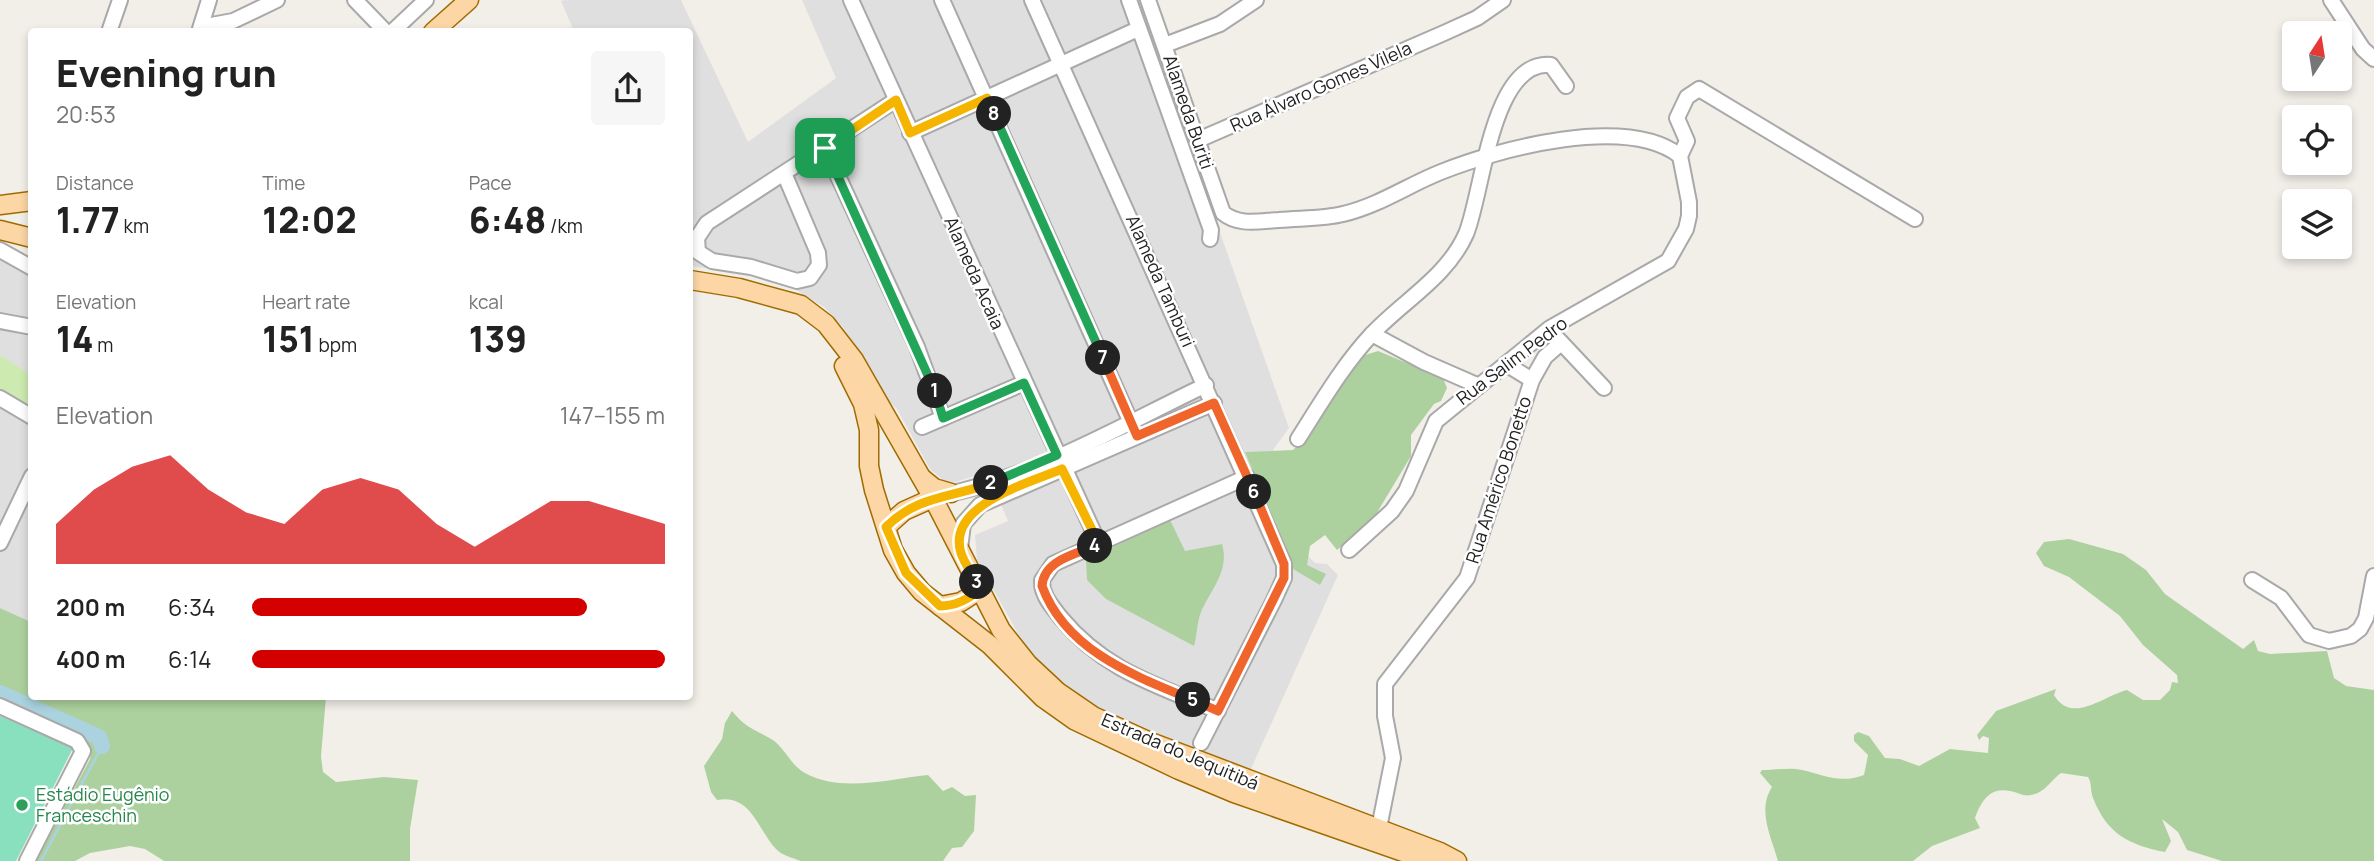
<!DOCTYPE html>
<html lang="en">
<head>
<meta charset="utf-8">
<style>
  :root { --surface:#fff; --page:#f6f6f6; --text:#222; --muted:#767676; --accent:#d40000 }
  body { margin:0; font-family:Manrope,sans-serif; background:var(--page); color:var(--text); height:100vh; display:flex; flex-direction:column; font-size:26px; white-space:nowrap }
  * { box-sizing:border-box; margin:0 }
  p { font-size:23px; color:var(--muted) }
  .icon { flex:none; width:38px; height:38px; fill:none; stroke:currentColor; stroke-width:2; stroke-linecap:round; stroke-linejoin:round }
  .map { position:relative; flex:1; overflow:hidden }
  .drawer { position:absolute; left:28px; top:28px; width:665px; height:672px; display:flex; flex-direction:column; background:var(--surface); border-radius:7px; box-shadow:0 4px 10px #0003 }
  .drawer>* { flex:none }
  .needle { width:46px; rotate:12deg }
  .buttons { position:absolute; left:2282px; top:21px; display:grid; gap:14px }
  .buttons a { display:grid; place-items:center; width:70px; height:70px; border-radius:7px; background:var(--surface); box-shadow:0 4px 10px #0003; font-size:35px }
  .pin { position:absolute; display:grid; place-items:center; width:60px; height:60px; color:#fff; margin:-30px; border-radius:14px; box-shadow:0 4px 10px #0006 }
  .km { position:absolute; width:35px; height:35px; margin:-18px; border-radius:50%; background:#222; color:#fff; font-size:19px; line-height:35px; text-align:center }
  .round { display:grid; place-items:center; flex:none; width:74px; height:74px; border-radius:7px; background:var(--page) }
  .head { display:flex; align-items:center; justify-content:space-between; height:119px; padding:0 28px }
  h1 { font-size:38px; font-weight:800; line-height:52px }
  .figures { display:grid; grid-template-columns:repeat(3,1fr); gap:10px; height:119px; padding:7px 28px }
  .figures div { display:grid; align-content:center }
  .figures b { font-size:35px; font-weight:800 }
  .figures small { font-size:19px; font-weight:400 }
  .figures p { font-size:19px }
  .chart { height:196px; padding:14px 28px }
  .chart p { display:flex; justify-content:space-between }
  .chart svg { width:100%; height:126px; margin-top:7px; fill:var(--accent); opacity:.7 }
  ul { padding:0 28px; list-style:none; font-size:23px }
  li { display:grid; grid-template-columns:112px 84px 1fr; align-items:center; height:52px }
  li i { height:18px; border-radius:9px; background:var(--accent) }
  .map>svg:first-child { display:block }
</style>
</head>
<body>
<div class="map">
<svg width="2374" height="861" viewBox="0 0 2374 861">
  <rect width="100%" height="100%" fill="#f2efe9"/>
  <g fill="#e0dfdf">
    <path d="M565,0H681L748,142L836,78L802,0H1138L1289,428L1273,450L1271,460L1273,476L1309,557L1315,563L1327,564L1338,575L1250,771L1136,726L1089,703L1050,674L1025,646L977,560L975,535L1008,521L987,472L952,483L943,480L930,469L897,409L889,402L842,326L824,307L786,284L763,276L690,266V32L574,31L561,1Z"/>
    <path d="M0,259L31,273V622L0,608Z"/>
  </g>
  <path fill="#cdebb0" d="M0,355L31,375V409L0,390Z"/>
  <g fill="#add19e">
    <path d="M1378,351L1443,378L1447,388L1441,401L1434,404L1411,435V456L1372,521L1337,550L1325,535L1310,546L1307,565L1326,574L1320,585L1293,569L1245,452L1293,450L1304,439L1362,356Z"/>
    <path d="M1170,520L1185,551L1222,544C1230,571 1211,589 1201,612C1197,622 1197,636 1194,646L1106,599L1087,580L1086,560Z"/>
    <path d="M2069,539L2123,554L2146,570L2165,594L2243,649L2254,640L2258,651L2270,654L2327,651L2334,678L2346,686L2374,690V861H2222L2187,850L2178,832L2162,819L2171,841L2165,852C2129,845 2107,834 2093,798C2090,790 2092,783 2088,777L2061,773C2051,780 2045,793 2031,795C2024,797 2017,792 2010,791C1989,787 1981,802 1975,818L1980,828L1932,846L1913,861H1778C1771,836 1757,810 1772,787L1760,773L1762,770C1774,770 1790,767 1802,770C1824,775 1840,784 1864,775L1868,755L1854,741V735L1858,732L1869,736L1885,758L1900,759L1919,766L1950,749L1988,753L1989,738L1983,736L1979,740L1977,735L1996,711L2056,689L2054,695C2072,725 2103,696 2127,690L2143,700H2160L2170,690L2172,682L2178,683L2177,675L2143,645L2120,616L2069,577L2044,566L2036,553L2044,542Z"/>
    <path d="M0,608L31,622L32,696L326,697L321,756L323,772L336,782L384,777L418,780L410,829V861H164L145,849L130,846L90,853L75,861H36L90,759L91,751C87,732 19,708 0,699Z"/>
    <path d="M732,711C746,728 754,729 771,739C785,747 790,765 805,773C841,793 889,779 928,775L943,791L952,787L965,796L976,795L974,831L962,847L952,848L943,861H801C793,858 783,856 776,849C758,830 751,793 717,800L711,792L704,766L722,739L725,723Z"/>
  </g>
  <path fill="#88e0be" d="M0,716L73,748L16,861H0Z"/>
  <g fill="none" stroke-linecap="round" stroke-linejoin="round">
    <path stroke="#aad3df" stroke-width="2.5" d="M41,861L102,746"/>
    <path stroke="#aad3df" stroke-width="16" d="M0,693L99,737L102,746"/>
    <defs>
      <g id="minor">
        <path d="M355,0L386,32"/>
        <path d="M851,0L1099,544"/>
        <path d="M942,0L1137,436"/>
        <path d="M1032,0L1284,564V578L1274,600L1201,743"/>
        <path d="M1129,0L1211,230L1210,239"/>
        <path d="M1148,0L1223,213C1239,226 1259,221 1279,220C1300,218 1323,219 1343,214C1378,206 1408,185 1441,172C1498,149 1627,114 1680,156"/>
        <path d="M2331,0L2363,49L2374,59"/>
        <path d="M201,27L233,21L277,0"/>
        <path d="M109,32L120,0"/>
        <path d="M199,32L209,0"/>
        <path d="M392,32L426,0"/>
        <path d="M1165,45L1220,24L1256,0"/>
        <path d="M910,133L1138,29"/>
        <path d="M1198,140L1444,33L1477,18L1503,0"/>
        <path d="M825,148L917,347L943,418"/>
        <path d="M1680,156L1687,141L1677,118L1687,97L1699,89L1915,219"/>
        <path d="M784,173L818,253L819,265L810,278L797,281L751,267L712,261L698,252L697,238L707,223L896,100"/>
        <path d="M0,250L32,268"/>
        <path d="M0,321L32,327"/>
        <path d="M1372,334L1424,362L1479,386"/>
        <path d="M1557,338L1604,388"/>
        <path d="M1506,364L1532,380"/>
        <path d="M0,398L32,417"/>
        <path d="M922,427L1024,383"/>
        <path d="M1298,439C1321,403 1343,365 1372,334C1403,301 1447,277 1466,234C1483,194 1491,59 1551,65L1566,86"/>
        <path d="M943,495C1035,477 1122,425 1206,385"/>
        <path d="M0,543L32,476"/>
        <path d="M960,549L963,524L980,505L1214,403"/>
        <path d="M1349,550L1392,511L1406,491L1436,421L1550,328L1668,261L1686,229L1689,216V202L1680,156"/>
        <path d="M2252,580L2281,598L2309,635L2329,641L2351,636L2360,629L2366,618L2374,576"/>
        <path d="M0,706L77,741L83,751L27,861"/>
        <path d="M1218,711C1157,685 1105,671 1061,618C1052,606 1041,595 1042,580L1053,564L1247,477"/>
        <path d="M1379,828L1393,758L1385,716V684L1467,578L1532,380L1545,357L1561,343"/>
      </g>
      <g id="major">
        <path d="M433,32L469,0"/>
        <path d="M0,205L32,201"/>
        <path d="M0,230L32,238"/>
        <path d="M690,280L739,288L801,305L826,324L854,360L933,498L1001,630L1028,664L1058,692L1093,716L1148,741L1440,852L1457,861"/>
        <path d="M844,366L863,404L869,430V466L874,490L893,550L906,573L922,592L990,645L1043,698L1074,720L1179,770L1234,793L1429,861"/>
        <path d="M923,479L934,488L951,493"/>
        <path d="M886,527L904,511L933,498"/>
        <path d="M940,606L961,602L981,589"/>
      </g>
    </defs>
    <use href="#minor" stroke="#a9a9a9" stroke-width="18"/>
    <use href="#major" stroke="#a06b00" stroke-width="21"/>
    <use href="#minor" stroke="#fff" stroke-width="14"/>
    <use href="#major" stroke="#fcd6a4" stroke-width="18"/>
  </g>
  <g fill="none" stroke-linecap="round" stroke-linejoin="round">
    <defs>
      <path id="split-1" d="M825,148L935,391"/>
      <path id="split-2" d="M935,391L943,418L1024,383L1057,455L991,483"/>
      <path id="split-3" d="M977,582L981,589C968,599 956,606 940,606L906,573L886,527C918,495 952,498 991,483"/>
      <path id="split-4" d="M977,582C972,573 964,563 961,553C946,505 1029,483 1062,469L1099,544L1095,546"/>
      <path id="split-5" d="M1095,546C1074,555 1044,560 1042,586C1066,651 1135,676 1193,700"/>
      <path id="split-6" d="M1193,700L1218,711L1284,578V564L1254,492"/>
      <path id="split-7" d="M1103,358L1137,436L1214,403L1254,492"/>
      <path id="split-8" d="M994,114L1103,358"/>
      <path id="split-9" d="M825,148L896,100L910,133L987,98L994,114"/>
    </defs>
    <use href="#split-1" stroke="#fff" stroke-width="14"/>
    <use href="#split-2" stroke="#fff" stroke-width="14"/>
    <use href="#split-3" stroke="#fff" stroke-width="14"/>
    <use href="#split-4" stroke="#fff" stroke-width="14"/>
    <use href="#split-5" stroke="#fff" stroke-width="14"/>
    <use href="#split-6" stroke="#fff" stroke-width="14"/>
    <use href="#split-7" stroke="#fff" stroke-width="14"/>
    <use href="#split-8" stroke="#fff" stroke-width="14"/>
    <use href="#split-9" stroke="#fff" stroke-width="14"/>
    <use href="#split-1" stroke="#22a559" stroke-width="9"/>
    <use href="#split-2" stroke="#22a559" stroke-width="9"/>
    <use href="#split-3" stroke="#f5b400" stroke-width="9"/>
    <use href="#split-4" stroke="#f5b400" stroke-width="9"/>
    <use href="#split-5" stroke="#f0652b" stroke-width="9"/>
    <use href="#split-6" stroke="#f0652b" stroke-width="9"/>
    <use href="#split-7" stroke="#f0652b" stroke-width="9"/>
    <use href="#split-8" stroke="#22a559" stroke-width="9"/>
    <use href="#split-9" stroke="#f5b400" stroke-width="9"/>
  </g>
  <circle fill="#2e9e5b" stroke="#fff" stroke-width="2.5" cx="22" cy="805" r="7"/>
  <g text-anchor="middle" stroke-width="5" stroke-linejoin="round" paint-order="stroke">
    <g font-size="18" fill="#222" stroke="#fff">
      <text transform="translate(1321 87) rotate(-24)" y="6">Rua Álvaro Gomes Vilela</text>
      <text transform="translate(1188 112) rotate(71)" y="6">Alameda Buriti</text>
      <text transform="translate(974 273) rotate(66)" y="6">Alameda Acaia</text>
      <text transform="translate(1160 281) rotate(66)" y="6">Alameda Tamburi</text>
      <text transform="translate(1512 361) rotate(-37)" y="6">Rua Salim Pedro</text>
      <text transform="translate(1499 480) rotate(-72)" y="6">Rua Américo Bonetto</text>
      <text transform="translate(1180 752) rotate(23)" y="6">Estrada do Jequitibá</text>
    </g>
    <g font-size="18" fill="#27864d" stroke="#fff" text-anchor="start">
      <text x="36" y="801">Estádio Eugênio<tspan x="36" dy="21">Franceschin</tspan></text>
    </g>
  </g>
</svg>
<div class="buttons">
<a><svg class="needle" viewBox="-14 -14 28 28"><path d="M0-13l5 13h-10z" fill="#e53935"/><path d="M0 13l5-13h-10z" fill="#767676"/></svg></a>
<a><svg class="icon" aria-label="locate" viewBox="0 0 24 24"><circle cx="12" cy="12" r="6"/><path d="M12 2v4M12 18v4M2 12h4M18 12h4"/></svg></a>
<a><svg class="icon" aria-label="layers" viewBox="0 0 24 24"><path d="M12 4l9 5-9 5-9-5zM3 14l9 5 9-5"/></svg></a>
</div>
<div class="pin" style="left:825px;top:148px;background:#1e9e55"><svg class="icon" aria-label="arrive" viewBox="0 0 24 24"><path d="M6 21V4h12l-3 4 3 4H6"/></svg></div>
<b class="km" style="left:935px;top:391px">1</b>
<b class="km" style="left:991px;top:483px">2</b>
<b class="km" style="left:977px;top:582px">3</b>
<b class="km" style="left:1095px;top:546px">4</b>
<b class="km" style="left:1193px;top:700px">5</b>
<b class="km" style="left:1254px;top:492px">6</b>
<b class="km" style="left:1103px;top:358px">7</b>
<b class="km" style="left:994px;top:114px">8</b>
<section class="drawer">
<div class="head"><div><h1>Evening run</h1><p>20:53</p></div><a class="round"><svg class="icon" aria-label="share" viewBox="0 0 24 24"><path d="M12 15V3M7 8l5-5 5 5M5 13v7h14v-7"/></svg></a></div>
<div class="figures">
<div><p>Distance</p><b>1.77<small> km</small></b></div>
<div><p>Time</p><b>12:02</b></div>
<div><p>Pace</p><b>6:48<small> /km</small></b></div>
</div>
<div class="figures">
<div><p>Elevation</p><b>14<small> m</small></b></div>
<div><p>Heart rate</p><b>151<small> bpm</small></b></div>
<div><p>kcal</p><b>139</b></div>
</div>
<div class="chart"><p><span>Elevation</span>147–155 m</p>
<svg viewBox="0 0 160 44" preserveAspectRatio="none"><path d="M0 44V30L10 18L20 10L30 6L40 18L50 26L60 30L70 18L80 14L90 18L100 30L110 38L120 30L130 22L140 22L150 26L160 30V44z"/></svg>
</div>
<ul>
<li><b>200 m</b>6:34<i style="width:81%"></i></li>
<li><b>400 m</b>6:14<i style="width:100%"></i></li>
</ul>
</section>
</div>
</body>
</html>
